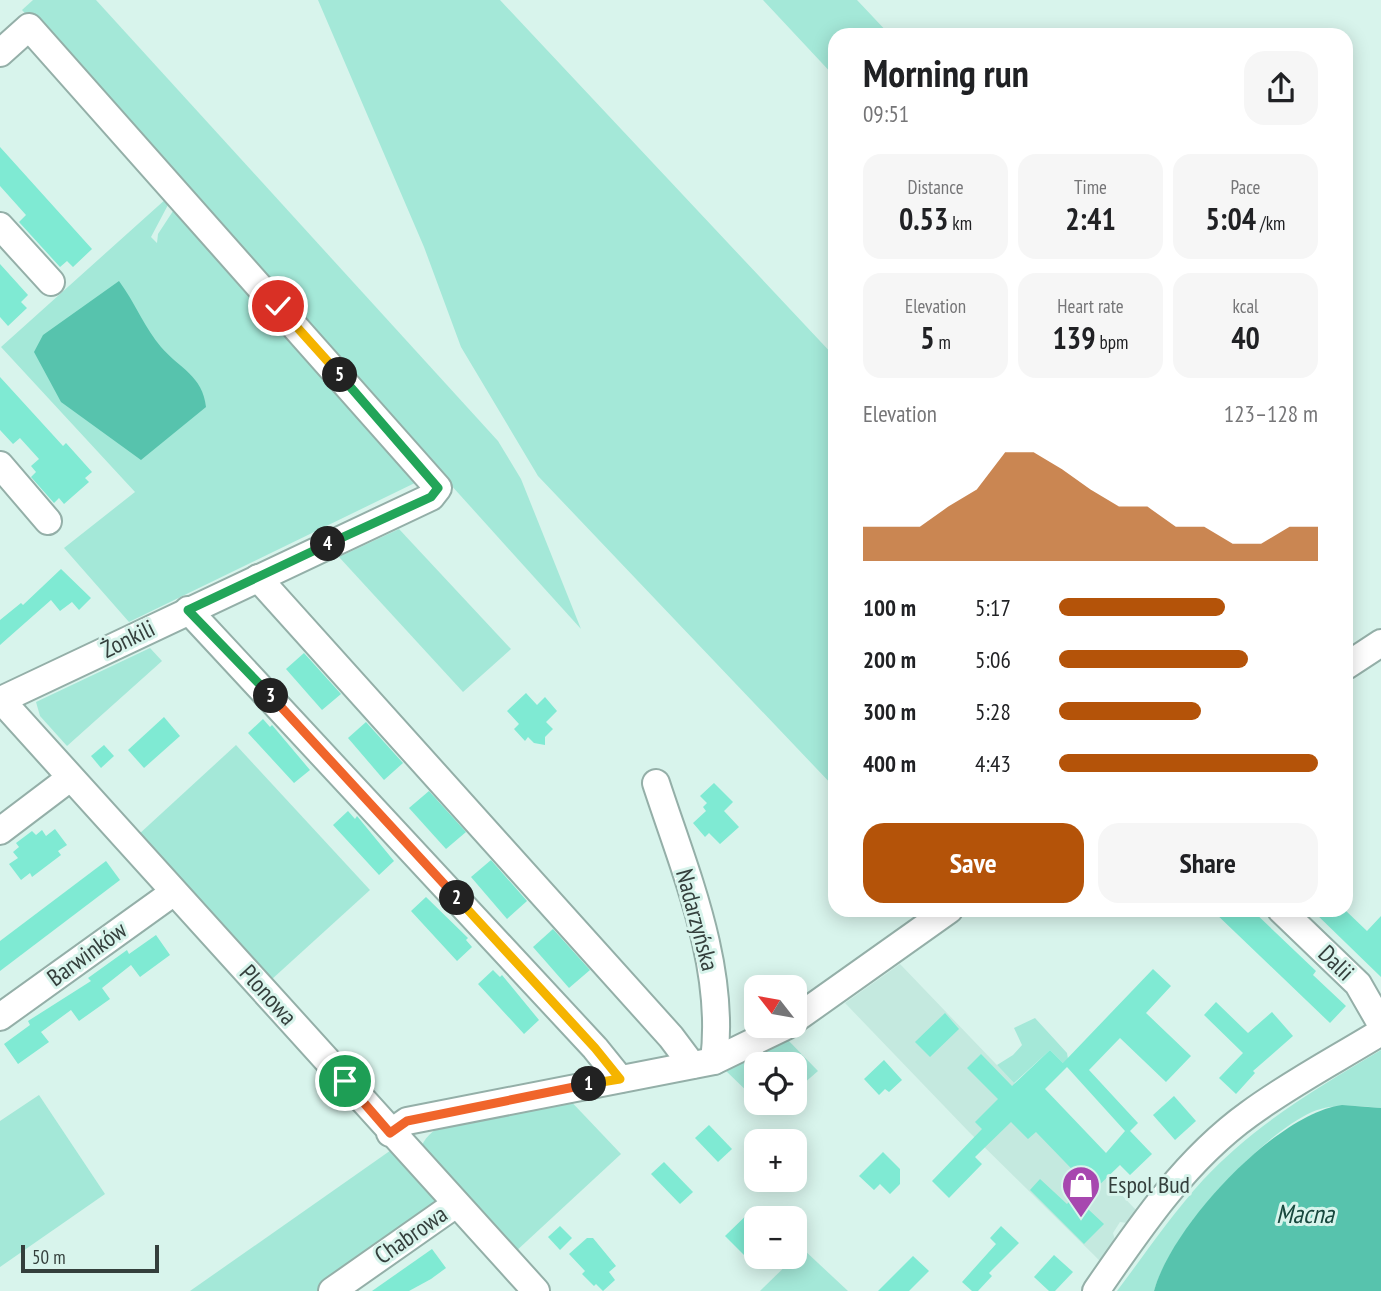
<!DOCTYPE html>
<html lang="en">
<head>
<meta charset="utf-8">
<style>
  :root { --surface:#fff; --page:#f6f6f6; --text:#202124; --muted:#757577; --accent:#b45309 }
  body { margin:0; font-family:"PT Sans Narrow",sans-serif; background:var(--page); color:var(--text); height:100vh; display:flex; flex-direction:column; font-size:26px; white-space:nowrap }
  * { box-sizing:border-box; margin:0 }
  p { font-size:23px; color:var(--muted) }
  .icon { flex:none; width:38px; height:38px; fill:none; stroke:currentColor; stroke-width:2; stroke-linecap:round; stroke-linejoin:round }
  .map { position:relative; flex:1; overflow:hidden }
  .details { position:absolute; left:828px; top:28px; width:525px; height:889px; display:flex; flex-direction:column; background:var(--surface); border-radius:21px; box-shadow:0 4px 18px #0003 }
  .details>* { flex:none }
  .needle { width:46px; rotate:301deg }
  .fabs { position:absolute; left:744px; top:975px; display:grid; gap:14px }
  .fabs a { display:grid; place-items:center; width:63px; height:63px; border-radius:14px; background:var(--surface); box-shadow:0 4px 18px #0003; font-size:35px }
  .scale { position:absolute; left:21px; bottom:18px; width:138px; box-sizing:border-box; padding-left:7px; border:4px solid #343f3c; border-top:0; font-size:19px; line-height:24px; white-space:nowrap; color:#343f3c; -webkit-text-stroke:5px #d8f4ec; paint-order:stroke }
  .pin { position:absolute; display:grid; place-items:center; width:60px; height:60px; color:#fff; margin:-30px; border:4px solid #fff; border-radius:50%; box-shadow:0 2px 7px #0007 }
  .km { position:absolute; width:35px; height:35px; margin:-18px; border-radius:50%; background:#222; color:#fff; font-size:19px; line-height:35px; text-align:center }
  .round { display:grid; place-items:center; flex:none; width:74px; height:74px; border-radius:21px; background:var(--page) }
  .headline { display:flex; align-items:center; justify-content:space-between; height:119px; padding:0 35px }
  h1 { font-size:38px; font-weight:700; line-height:52px }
  .metrics { display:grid; grid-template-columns:repeat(3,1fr); gap:10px; height:119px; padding:7px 35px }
  .metrics div { display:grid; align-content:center; border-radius:18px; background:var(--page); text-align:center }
  .metrics b { font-size:30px; font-weight:700 }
  .metrics small { font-size:19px; font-weight:400 }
  .metrics p { font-size:19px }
  .chart { height:196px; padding:14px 35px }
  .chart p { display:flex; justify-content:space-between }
  .chart svg { width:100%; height:126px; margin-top:7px; fill:var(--accent); opacity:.7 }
  .primary-button { display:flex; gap:14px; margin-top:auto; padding:14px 35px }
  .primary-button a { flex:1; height:80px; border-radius:21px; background:var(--accent); color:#fff; font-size:28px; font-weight:700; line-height:80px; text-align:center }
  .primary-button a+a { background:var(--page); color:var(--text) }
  ul { padding:0 35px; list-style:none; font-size:23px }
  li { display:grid; grid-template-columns:112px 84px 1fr; align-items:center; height:52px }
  li i { height:18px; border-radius:9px; background:var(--accent) }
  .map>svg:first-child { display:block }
</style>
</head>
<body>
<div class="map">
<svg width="1381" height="1291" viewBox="0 0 1381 1291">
  <rect width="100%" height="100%" fill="#d8f4ec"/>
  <path fill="#c4e9df" d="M900,964L1136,1210L1127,1223L1120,1222L1113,1233L1115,1240L1100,1261L969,1132L845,1003Z"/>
  <g fill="#a4e8d8">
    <path d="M33,0H96L498,441L521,479L581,629L22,10Z"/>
    <path d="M318,0H500L835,357V788L538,476L461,347L424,247Z"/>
    <path d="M763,0H857L890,35H835V77Z"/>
    <path d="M167,198L169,203L151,237L157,243L158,234L175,208L423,479L129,622L64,548L135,492L1,347Z"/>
    <path d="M399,529L511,649L463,692L339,557Z"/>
    <path d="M150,648L162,661L67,746L40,716L36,702Z"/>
    <path d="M236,745L370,890L271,980L138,835Z"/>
    <path d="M1035,1018L1067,1053L1069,1065L1067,1067L1050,1050L1014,1083L997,1065L1013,1055L1022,1045L1014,1028Z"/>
    <path d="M786,1038L818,1071L795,1091L794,1064H756V1100L724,1069Z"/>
    <path d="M1381,1050V1108C1358,1106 1334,1103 1312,1112C1260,1135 1169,1236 1154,1291H1117C1145,1254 1172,1214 1203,1180C1254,1125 1317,1088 1381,1050Z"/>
    <path d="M564,1094L621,1154L514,1253L420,1151C424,1137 432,1131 445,1124Z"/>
    <path d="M39,1095L105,1194L0,1267V1121Z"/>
    <path d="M394,1148L438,1196L436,1211L321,1291H190Z"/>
    <path d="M803,1249L848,1291H760Z"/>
  </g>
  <g fill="#57c3ad">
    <path d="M119,281C134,301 146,330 161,347C179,368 203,376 206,407L141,460L61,402L34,352L43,335Z"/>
    <path d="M1342,1105L1381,1108V1291H1154C1171,1227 1275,1114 1342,1105Z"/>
  </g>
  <g fill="#7fead3" fill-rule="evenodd">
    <path d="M0,147L92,249L73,267L67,261L60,267L19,222L26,215L0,186Z"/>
    <path d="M0,264L28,295L21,302L27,308L8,326L0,317Z"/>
    <path d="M0,377L63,446L66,443L92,472L85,478L89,482L64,504L59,498L54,503L31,477L36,472L31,466L39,459L20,438L13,444L0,430Z"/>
    <path d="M61,569L91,598L79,610L72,602L60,611L51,600L0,645V620L21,603L23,605Z"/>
    <path d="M304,653L341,694L322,710L286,669Z"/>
    <path d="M526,693L537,705L545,697L557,711L546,722L553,729L545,737V745L534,743L528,737L525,741L514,729L519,724L507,711Z"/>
    <path d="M164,717L180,736L144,768L128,750Z"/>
    <path d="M263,719L270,727L272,725L310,770L294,783L248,733Z"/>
    <path d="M366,722L403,763L384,780L348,738Z"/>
    <path d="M104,745L114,756L101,768L91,756Z"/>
    <path d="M714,783L733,802L724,811L739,827L720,844L709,833L705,837L693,823L706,811L703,807L707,803L700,796Z"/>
    <path d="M429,791L466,832L446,849L409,808Z"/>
    <path d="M348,811L355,819L357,816L394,861L379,875L333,825Z"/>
    <path d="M55,829L67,845L58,851L61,855L32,877L30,873L21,880L9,864L18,858L13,852L19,847L16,843L32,831L36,835L42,830L46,836Z"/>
    <path d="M491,860L527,901L507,919L471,877Z"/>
    <path d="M106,861L120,880L0,971V941Z"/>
    <path d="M426,897L468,938L466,940L472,947L457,961L411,911Z"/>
    <path d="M1212,910H1252L1316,971L1313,975L1346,1006L1330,1023Z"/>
    <path d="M1312,910H1345L1367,931L1381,916V977Z"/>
    <path d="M553,929L590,970L569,988L533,947Z"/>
    <path d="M156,935L170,955L140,977L131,965L102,988L110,999L79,1021L71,1010L41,1032L49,1042L18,1064L4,1044L30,1025L28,1021L91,981L88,978L127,950L129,954Z"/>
    <path d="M1153,969L1171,986L1146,1013L1191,1056L1166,1082L1120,1038L1089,1070L1138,1123L1130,1131L1152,1154L1130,1175L1120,1165L1093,1191L1036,1132L1028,1139L1011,1122L975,1157L982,1164L949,1198L932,1181L982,1129L975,1122L998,1099L967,1068L981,1054L1012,1086L1050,1050L1067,1067L1063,1063ZM1067,1067L1125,1131L1106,1153L1045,1089Z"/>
    <path d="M493,970L500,977L502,975L539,1020L524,1034L478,984Z"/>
    <path d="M1216,1002L1248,1033L1272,1012L1293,1036L1253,1071L1255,1073L1236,1094L1219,1078L1243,1053L1204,1015Z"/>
    <path d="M945,1013L959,1029L930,1057L915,1042Z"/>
    <path d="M884,1060L902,1080L889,1092L885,1089L879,1095L864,1079Z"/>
    <path d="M1174,1096L1196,1121L1175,1140L1153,1115Z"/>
    <path d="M709,1125L732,1149L718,1162L695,1138Z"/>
    <path d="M883,1152L900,1169V1184L890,1194L880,1184L874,1190L859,1176Z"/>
    <path d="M664,1162L693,1192L680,1204L651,1174Z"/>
    <path d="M1040,1179L1067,1204L1074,1196L1104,1224L1084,1244L1030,1190Z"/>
    <path d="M756,1206V1246L745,1256L725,1236Z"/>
    <path d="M560,1226L572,1238L560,1250L548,1237Z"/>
    <path d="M1001,1226L1019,1243L989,1273L992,1276L978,1291H972L962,1282L996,1244L990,1238Z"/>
    <path d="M587,1238H593L616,1266L609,1272L615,1280L603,1291L596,1284L594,1286L582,1274L585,1271L569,1254Z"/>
    <path d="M432,1249L446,1268L431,1279L409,1291H372Z"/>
    <path d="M1054,1255L1073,1272L1055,1291H1049L1034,1277Z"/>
    <path d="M913,1256L929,1271L909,1291H878Z"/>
  </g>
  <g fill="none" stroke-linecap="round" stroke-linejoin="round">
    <defs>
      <g id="minor">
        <path d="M0,53L29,27L438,488L431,497L1,700"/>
        <path d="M0,226L51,282"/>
        <path d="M0,465L48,521"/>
        <path d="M258,578L671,1037L692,1065"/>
        <path d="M188,610L595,1048L620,1079"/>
        <path d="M1346,666L1381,643"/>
        <path d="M0,699L536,1291"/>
        <path d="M656,783C685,872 726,966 714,1061"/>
        <path d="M0,831L70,778"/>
        <path d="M1281,910L1358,984L1381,1024"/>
        <path d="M0,1017L174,892"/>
        <path d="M794,1020L949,910"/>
        <path d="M390,1133L407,1121L714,1061L786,1026"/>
        <path d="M332,1291L456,1204"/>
        <path d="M1096,1291C1140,1227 1185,1160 1249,1114C1291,1083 1337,1059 1381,1032"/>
      </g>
    </defs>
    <use href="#minor" stroke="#94afa8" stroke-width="30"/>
    <use href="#minor" stroke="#fff" stroke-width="26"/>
  </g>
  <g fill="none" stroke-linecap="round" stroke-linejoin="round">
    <defs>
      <path id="split-1" d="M345,1081L390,1133L407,1121L589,1084"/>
      <path id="split-2" d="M457,898L595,1048L620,1079L589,1084"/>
      <path id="split-3" d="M271,696L457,898"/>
      <path id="split-4" d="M271,696L188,610L328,544"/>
      <path id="split-5" d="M328,544L431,497L438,488L340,375"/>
      <path id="split-6" d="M278,306L340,375"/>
    </defs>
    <use href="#split-1" stroke="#fff" stroke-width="14"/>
    <use href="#split-2" stroke="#fff" stroke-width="14"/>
    <use href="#split-3" stroke="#fff" stroke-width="14"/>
    <use href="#split-4" stroke="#fff" stroke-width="14"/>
    <use href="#split-5" stroke="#fff" stroke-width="14"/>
    <use href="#split-6" stroke="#fff" stroke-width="14"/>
    <use href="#split-1" stroke="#f0652b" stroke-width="9"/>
    <use href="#split-2" stroke="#f5b400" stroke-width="9"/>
    <use href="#split-3" stroke="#f0652b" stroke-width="9"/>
    <use href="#split-4" stroke="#22a559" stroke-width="9"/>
    <use href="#split-5" stroke="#22a559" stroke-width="9"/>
    <use href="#split-6" stroke="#f5b400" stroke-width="9"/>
  </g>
  <defs>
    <symbol id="shop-pin" viewBox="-11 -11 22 30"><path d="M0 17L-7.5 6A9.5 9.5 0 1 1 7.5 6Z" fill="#a747af" stroke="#d8f4ec"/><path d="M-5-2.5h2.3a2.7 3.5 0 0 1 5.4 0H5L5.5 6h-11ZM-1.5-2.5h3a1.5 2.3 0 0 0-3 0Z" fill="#fff"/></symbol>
  </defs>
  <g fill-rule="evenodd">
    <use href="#shop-pin" x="1059" y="1163" width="44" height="60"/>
  </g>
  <g text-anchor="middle" stroke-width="6" stroke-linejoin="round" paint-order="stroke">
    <g font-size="24" fill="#343f3c" stroke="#d8f4ec">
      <text transform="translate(128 639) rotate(-26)" y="8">Żonkili</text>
      <text transform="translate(697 920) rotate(75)" y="8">Nadarzyńska</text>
      <text transform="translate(87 954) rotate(-36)" y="8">Barwinków</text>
      <text transform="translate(1336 963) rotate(44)" y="8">Dalii</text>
      <text transform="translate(268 995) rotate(48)" y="8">Plonowa</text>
      <text transform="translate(411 1235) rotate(-35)" y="8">Chabrowa</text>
    </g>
    <g font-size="24" fill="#343f3c" stroke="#d8f4ec" text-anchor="start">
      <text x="1108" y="1193">Espol Bud</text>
    </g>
    <g font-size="26" font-style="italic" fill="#18483e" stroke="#d8f4ec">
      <text x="1305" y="1223">Macna</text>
    </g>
  </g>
</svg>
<div class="fabs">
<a><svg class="needle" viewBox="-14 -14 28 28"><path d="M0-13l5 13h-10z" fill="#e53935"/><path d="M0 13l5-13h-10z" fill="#757577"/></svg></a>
<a><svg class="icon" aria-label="locate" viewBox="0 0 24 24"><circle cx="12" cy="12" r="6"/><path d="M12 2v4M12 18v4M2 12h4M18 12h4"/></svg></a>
<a>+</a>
<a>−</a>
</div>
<div class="scale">50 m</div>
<div class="pin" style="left:345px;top:1081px;background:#1e9e55"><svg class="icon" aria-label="arrive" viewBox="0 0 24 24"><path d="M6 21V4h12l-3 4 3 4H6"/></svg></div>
<div class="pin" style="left:278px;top:306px;background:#d93025"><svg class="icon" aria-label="check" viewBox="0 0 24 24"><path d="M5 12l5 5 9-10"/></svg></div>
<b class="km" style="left:589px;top:1084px">1</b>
<b class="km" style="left:457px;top:898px">2</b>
<b class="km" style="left:271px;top:696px">3</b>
<b class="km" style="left:328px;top:544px">4</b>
<b class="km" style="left:340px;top:375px">5</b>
<section class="details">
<div class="headline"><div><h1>Morning run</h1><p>09:51</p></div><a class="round"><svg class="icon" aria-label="share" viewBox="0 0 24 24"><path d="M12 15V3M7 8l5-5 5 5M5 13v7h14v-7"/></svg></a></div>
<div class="metrics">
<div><p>Distance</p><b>0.53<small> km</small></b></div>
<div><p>Time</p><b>2:41</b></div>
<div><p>Pace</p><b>5:04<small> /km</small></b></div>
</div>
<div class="metrics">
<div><p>Elevation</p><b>5<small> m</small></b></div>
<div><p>Heart rate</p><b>139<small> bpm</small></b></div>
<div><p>kcal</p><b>40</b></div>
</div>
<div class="chart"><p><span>Elevation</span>123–128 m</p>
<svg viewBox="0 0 160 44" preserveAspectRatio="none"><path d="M0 44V32L10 32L20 32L30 25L40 19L50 6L60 6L70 12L80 19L90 25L100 25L110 32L120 32L130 38L140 38L150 32L160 32V44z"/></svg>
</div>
<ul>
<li><b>100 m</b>5:17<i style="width:64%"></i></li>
<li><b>200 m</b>5:06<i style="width:73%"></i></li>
<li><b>300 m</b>5:28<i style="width:55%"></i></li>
<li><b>400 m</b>4:43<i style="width:100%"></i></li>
</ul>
<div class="primary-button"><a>Save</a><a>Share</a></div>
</section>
</div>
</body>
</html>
